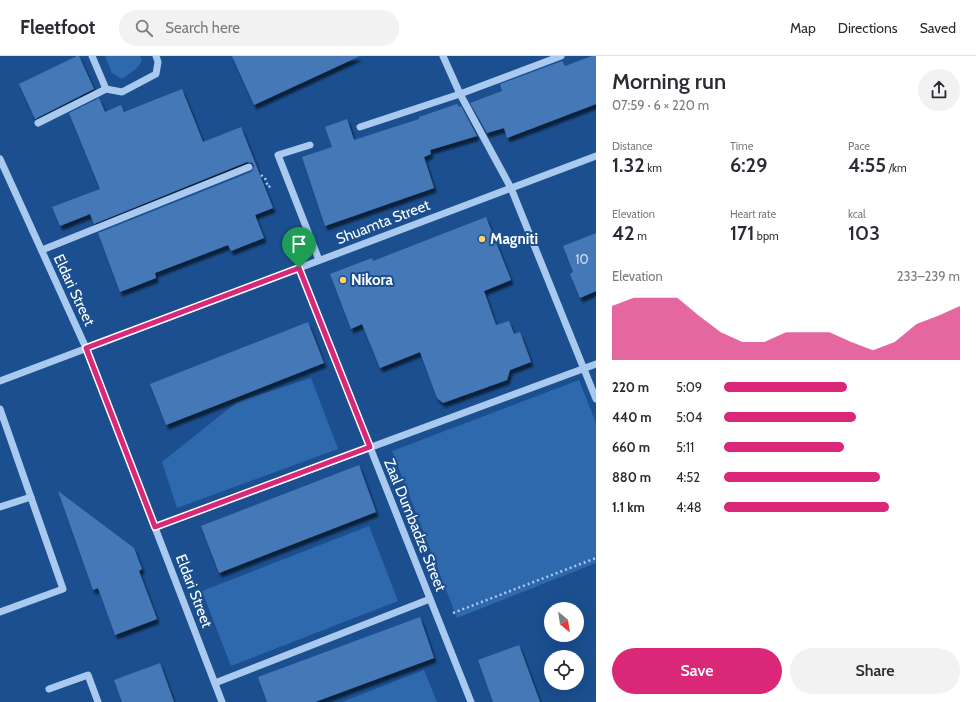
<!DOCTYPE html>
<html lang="en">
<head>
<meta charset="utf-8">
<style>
  :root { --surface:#fff; --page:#f2f2f3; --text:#2b2b33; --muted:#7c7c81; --line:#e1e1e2; --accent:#db2777 }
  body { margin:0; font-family:Cabin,sans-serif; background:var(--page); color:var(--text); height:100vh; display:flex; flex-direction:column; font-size:15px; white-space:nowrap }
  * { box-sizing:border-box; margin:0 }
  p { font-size:13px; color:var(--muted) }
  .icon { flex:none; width:22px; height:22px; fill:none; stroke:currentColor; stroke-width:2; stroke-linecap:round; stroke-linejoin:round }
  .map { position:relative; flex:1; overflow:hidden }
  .panel { display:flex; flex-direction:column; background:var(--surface); width:380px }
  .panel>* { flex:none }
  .needle { width:26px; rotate:151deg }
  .controls { position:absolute; left:544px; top:546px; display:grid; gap:8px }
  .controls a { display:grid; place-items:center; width:40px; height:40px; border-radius:50%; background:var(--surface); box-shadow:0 4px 16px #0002; font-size:20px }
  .pin { position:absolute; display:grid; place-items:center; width:34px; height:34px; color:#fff; margin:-41px -17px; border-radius:50% 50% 50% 0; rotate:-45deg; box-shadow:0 0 4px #0007 }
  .pin .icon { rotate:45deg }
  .round { display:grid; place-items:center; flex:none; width:42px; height:42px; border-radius:21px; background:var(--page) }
  .overview { display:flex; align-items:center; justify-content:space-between; height:68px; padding:0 16px }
  h1 { font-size:22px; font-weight:600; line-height:30px }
  .figures { display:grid; grid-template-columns:repeat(3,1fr); gap:6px; height:68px; padding:4px 16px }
  .figures div { display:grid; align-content:center }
  .figures b { font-size:20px; font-weight:600 }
  .figures small { font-size:11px; font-weight:400 }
  .figures p { font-size:11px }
  .chart { height:112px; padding:8px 16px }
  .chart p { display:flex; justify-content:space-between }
  .chart svg { width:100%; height:72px; margin-top:4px; fill:var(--accent); opacity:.7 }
  .primary-button { display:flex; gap:8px; margin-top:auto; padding:8px 16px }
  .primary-button a { flex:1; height:46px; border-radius:24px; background:var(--accent); color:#fff; font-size:16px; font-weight:600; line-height:46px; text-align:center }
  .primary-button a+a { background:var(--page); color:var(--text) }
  ul { padding:0 16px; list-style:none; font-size:13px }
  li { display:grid; grid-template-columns:64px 48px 1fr; align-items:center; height:30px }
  li i { height:10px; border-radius:5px; background:var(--accent) }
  header { display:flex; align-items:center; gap:24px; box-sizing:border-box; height:56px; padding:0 20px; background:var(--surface); border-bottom:1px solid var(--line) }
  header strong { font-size:19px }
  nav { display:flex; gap:22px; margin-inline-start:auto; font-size:14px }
  .search { width:280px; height:36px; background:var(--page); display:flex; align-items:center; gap:10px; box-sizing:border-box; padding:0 14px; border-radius:22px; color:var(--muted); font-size:15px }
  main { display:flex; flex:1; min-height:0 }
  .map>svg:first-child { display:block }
</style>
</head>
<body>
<header>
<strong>Fleetfoot</strong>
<div class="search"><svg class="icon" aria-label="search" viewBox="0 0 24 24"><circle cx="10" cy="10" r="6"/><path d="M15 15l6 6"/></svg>Search here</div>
<nav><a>Map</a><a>Directions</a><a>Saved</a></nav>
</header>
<main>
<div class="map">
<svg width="596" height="646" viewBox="0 0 596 646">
  <defs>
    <filter id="shadow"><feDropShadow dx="2.5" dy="4.5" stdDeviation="1" flood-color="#0009"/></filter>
  </defs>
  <rect width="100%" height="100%" fill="#1b4f8f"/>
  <g fill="#2e69ad">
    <path d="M105,0H140L142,5L136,13L122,23L112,17Z"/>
    <path d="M311,322L338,393L177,452L162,406L237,346Z"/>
    <path d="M579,324L596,367V507L457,562L392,395Z"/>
    <path d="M369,470L398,545L231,610L202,535Z"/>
    <path d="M424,614L437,646H342Z"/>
  </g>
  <g fill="#4478b7" filter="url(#shadow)">
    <path d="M77,0H79L94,33L35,63L19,28Z"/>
    <path d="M232,0H360L254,49Z"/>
    <path d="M592,0H596V48L507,82L504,72L487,77L470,47L502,35L500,28L562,5L565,10Z"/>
    <path d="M182,33L203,86L241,71L273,152L255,159L264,182L231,195L228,189L155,217L156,222L120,236L98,177L251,116L253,114L254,110L252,107L247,106L94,168L90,158L60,170L52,151L100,133L69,57L99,42L105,56L121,49L124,56Z"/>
    <path d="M457,48L459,51L461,50L477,80L430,94L431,98L424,101L434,132L325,170L302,101L332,91L325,71L347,63L354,84L419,63V61Z"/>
    <path d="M486,161L511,224L484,235L496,269L509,265L514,278L520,276L531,306L510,314L507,324L443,347L437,342L420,296L380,312L362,268L351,273L330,218L372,202L373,205Z"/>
    <path d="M596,177V235L580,242L570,218L573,216L563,190Z"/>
    <path d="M308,266L324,307L166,369L150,328Z"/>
    <path d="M359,409L376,456L219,517L201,470Z"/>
    <path d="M58,435L134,492L142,513L139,515L157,563L115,579L98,532L93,534Z"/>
    <path d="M420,561L434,602L315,646H267L258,621Z"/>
    <path d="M519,589L540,646H493L478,604Z"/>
    <path d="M160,607L174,646H122L114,624Z"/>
  </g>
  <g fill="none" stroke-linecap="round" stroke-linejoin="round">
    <g stroke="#a9c9ee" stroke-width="2.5" stroke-dasharray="2 3" stroke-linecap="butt">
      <path d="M261,119L265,122L268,131L273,129"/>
      <path d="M453,557L596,502"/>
    </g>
    <g stroke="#a9c9ee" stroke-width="7">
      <path d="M92,0L106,33"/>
      <path d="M443,0L460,38L511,132L596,343"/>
      <path d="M38,67L106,33L122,36L156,18L158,6L156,0"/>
      <path d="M360,71L460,38L561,0"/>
      <path d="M310,89L278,99L319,204"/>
      <path d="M0,103L86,292L222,646"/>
      <path d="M42,194L249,111"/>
      <path d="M299,212L471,646"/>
      <path d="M0,325L596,100"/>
      <path d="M0,353L63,533L0,556"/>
      <path d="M0,451L31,441"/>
      <path d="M155,471L596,308"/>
      <path d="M215,627L430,543"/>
      <path d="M49,633L88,619L98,646"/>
    </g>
  </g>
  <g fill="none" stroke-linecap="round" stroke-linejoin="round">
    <defs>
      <path id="route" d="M299,212L370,391L155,471L86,292Z"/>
    </defs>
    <use href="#route" stroke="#fff" stroke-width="8"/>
    <use href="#route" stroke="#db2777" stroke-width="5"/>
  </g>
  <g fill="#ffd166" stroke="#1b4f8f" stroke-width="1.5">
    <circle cx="482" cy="183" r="4"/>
    <circle cx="343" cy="224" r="4"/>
  </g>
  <g text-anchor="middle" stroke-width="4" stroke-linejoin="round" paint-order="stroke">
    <g font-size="13" fill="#d0dded">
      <text x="582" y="208">10</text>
    </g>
    <g font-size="15" fill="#fff" stroke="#1b4f8f">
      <text transform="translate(383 166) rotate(-21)" y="5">Shuamta Street</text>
      <text transform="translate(74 234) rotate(65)" y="5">Eldari Street</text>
      <text transform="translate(415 469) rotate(68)" y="5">Zaal Dumbadze Street</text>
      <text transform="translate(194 535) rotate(69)" y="5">Eldari Street</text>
    </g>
    <g font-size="15" font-weight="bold" fill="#fff" stroke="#1b4f8f" text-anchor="start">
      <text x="490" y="188">Magniti</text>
      <text x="351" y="229">Nikora</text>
    </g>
  </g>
</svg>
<div class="controls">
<a><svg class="needle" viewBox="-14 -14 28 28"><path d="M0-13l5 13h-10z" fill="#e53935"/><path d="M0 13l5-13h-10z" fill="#7c7c81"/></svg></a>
<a><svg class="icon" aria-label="locate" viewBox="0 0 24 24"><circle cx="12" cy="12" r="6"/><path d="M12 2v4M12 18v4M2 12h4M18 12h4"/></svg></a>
</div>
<div class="pin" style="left:299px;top:212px;background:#1e9e55"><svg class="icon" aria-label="arrive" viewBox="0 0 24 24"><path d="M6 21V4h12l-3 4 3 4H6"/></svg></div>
</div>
<section class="panel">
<div class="overview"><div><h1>Morning run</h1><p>07:59 · 6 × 220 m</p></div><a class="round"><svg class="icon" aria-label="share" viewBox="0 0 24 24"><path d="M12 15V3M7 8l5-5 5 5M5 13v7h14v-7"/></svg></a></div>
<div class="figures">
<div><p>Distance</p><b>1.32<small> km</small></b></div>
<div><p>Time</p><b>6:29</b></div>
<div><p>Pace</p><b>4:55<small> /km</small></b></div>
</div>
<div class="figures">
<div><p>Elevation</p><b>42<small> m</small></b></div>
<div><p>Heart rate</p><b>171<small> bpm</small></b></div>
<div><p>kcal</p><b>103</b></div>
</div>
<div class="chart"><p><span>Elevation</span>233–239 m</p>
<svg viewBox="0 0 160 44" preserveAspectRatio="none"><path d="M0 44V11L10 6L20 6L30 6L40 17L50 27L60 33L70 33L80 27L90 27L100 27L110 33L120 38L130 33L140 22L150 17L160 11V44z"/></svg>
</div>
<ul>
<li><b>220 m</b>5:09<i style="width:52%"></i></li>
<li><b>440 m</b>5:04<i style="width:56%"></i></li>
<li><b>660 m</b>5:11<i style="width:51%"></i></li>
<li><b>880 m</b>4:52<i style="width:66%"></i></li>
<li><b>1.1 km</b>4:48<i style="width:70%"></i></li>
</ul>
<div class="primary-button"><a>Save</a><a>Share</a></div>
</section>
</main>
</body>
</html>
